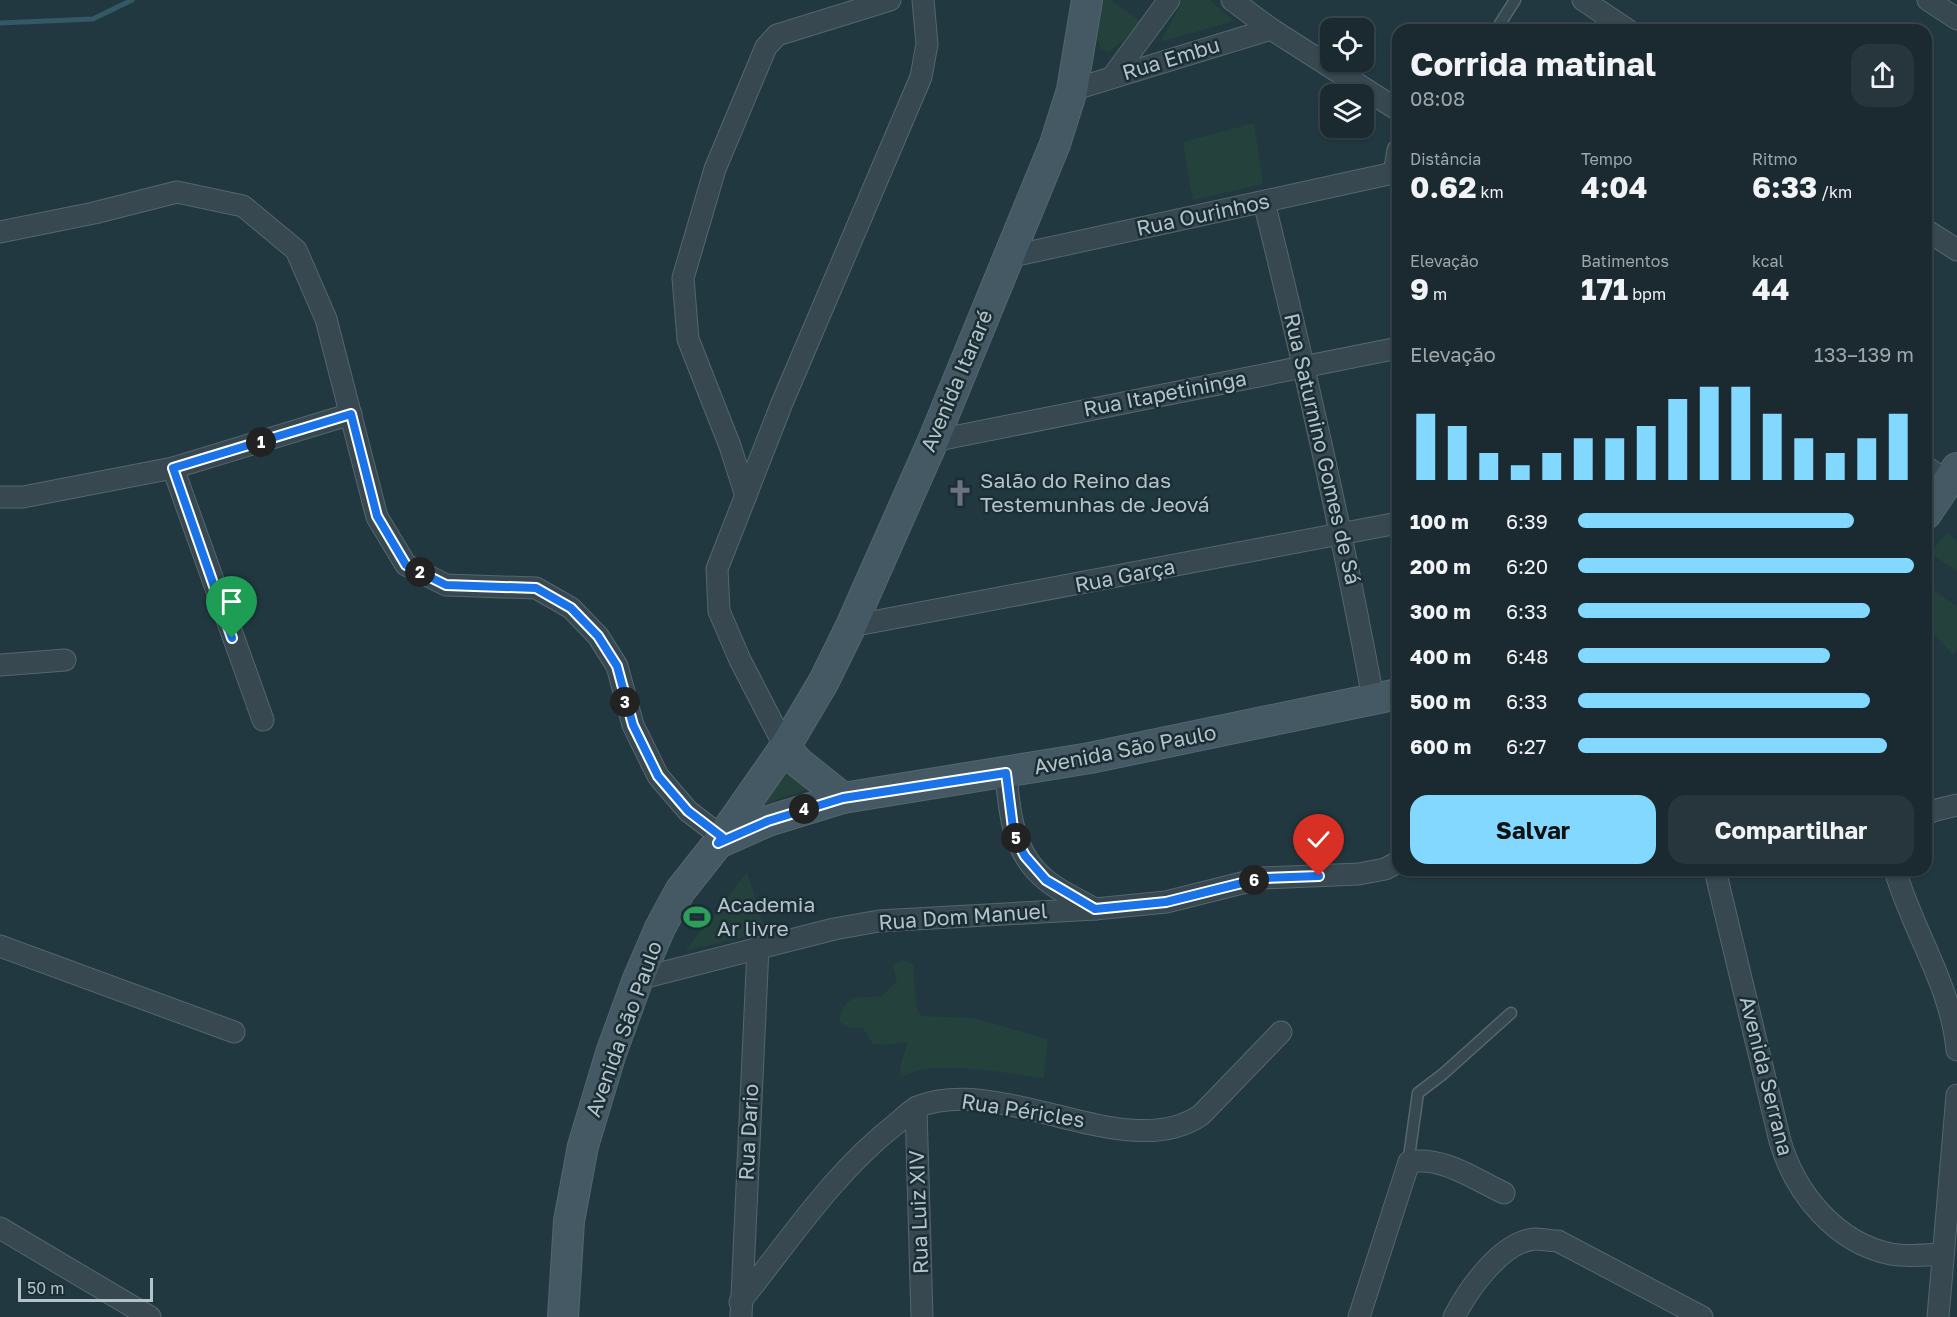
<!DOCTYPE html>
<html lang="pt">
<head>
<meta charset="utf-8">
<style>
  :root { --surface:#1a2a30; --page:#27363c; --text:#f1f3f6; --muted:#9fa7ab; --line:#38464c; --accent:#83d8ff }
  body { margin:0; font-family:"Golos Text",sans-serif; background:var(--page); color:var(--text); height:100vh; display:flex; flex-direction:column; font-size:22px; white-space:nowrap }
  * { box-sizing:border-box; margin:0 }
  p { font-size:20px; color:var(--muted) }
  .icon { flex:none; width:33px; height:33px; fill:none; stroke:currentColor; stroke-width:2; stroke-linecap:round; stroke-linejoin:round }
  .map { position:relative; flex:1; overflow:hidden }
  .panel { position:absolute; left:1392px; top:24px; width:540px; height:852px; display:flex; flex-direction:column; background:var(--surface); border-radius:18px; box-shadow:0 2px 4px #0004,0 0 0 2px var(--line) }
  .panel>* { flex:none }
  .fabs { position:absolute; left:1320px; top:18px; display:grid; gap:12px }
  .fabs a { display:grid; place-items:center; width:54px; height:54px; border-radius:12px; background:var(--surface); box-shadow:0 2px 4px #0004,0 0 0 2px var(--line); font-size:30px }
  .scale { position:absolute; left:18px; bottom:15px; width:135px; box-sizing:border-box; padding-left:6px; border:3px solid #b3c3ca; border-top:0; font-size:16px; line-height:21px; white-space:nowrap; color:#b3c3ca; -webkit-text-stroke:4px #1c2e35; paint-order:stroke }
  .pin { position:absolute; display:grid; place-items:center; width:51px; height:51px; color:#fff; margin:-62px -26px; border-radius:50% 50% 50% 0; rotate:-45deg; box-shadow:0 0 6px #0007 }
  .pin .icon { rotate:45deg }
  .km { position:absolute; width:30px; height:30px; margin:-15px; border-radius:50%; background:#222; color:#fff; font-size:16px; line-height:30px; text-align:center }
  .round { display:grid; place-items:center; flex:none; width:63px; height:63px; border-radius:18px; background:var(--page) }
  .headline { display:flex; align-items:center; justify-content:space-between; height:102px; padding:0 18px }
  h1 { font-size:33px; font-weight:700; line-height:45px }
  .stats { display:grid; grid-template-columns:repeat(3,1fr); gap:9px; height:102px; padding:6px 18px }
  .stats div { display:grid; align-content:center }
  .stats b { font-size:30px; font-weight:700 }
  .stats small { font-size:16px; font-weight:400 }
  .stats p { font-size:16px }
  .chart { height:168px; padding:12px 18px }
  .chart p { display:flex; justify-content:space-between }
  .chart svg { width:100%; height:108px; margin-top:6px; stroke:var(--accent); stroke-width:6 }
  .action { display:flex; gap:12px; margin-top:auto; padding:12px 18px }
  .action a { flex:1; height:69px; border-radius:18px; background:var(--accent); color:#111; font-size:24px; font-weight:700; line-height:69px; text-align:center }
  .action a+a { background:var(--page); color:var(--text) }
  ul { padding:0 18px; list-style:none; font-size:20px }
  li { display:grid; grid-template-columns:96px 72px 1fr; align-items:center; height:45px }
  li i { height:15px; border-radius:8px; background:var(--accent) }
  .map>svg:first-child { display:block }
</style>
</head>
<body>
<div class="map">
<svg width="1957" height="1317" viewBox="0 0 1957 1317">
  <rect width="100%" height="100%" fill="#223840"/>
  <g fill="#24413c">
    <path d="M1101,0H1111L1140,21L1124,40L1109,52L1101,49L1095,34Z"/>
    <path d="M1183,0H1210L1234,21L1160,42Z"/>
    <path d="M1254,123L1263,184L1193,200L1183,142Z"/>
    <path d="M1947,533L1957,541V571L1929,553Z"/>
    <path d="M1926,585L1957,607V650L1953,655L1926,625Z"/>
    <path d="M783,761L818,785L760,806Z"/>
    <path d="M747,872L766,932L685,951Z"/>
    <path d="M903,960L913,964L916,1006L921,1016L974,1018L1048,1039L1044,1078C1010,1074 928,1057 901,1078C898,1064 905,1056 907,1042L884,1045L872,1043L862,1027L850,1028L839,1022C844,992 858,999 882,996L897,981L892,965Z"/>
  </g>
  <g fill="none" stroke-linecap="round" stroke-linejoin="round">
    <path stroke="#335866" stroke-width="5" d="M0,23L93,19L132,0"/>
    <defs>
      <g id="service">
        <path d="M1496,30L1515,0"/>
        <path d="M1408,1164L1418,1093L1443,1074L1511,1013"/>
      </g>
      <g id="minor">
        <path d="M1232,0L1271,29L1398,110"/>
        <path d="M1583,0L1628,30"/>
        <path d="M1928,0L1957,19"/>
        <path d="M1113,76L1169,0"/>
        <path d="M1072,90L1271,29"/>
        <path d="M1394,173L1398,150"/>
        <path d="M1264,202C1305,367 1342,531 1373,698"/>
        <path d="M1926,230L1957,250"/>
        <path d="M0,232L94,213L177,192L243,206L296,250L326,319L377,517L406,565L446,585L536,588L571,608L598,636L617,666L633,725L658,776L688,811L722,837"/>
        <path d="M1008,257L1398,172"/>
        <path d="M933,441L1398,348"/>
        <path d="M1926,467L1948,482"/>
        <path d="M173,468L263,720"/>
        <path d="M746,496L730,446L688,339L683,278L715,169L766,47L777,35L890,0"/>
        <path d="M0,497H23L173,468L351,414"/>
        <path d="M851,626L1398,523"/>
        <path d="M0,665L65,660"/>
        <path d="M785,747L740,660L719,611L717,569L782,403L921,77L927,44L923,0"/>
        <path d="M1006,773C1009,812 1013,854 1046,880C1060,892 1080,900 1095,909"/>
        <path d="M1926,815L1932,811L1957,805"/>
        <path d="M1715,870L1780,1141C1795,1193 1836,1243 1891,1254C1908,1257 1925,1255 1942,1254"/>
        <path d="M1895,870C1913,932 1951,985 1957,1050"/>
        <path d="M0,946L234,1032"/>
        <path d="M638,979L834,929L879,921L1095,909L1166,902L1262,878L1359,874L1385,869L1398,862"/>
        <path d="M916,1108L922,1317"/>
        <path d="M0,1228L150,1317"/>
        <path d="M740,1302C789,1241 834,1172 896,1124C902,1119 910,1111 917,1107C1003,1073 1127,1166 1201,1115L1281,1032"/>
        <path d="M741,1317L758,948"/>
        <path d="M1359,1317L1409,1162C1443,1156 1474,1179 1504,1193"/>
        <path d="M1454,1317C1468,1290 1500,1243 1534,1239C1541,1239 1550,1241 1558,1241L1702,1317"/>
        <path d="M1938,1317L1957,1095"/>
      </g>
      <g id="secondary">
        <path d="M1926,514L1957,468"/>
        <path d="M785,747L798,762L843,798"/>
        <path d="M718,843L768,821L843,798L1090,758L1398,694"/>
        <path d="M563,1317L569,1221L583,1146L611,1053L638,979L660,928L680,891L718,843L785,747L824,681L851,626L933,441L1055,144L1072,90L1087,0"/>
      </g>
    </defs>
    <use href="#service" stroke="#55666d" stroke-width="13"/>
    <use href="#minor" stroke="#55666d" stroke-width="23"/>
    <use href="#secondary" stroke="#55666d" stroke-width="32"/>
    <use href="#service" stroke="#374850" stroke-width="10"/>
    <use href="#minor" stroke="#374850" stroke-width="21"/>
    <use href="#secondary" stroke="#445963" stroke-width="30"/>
  </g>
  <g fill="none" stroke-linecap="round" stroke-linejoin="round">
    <defs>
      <path id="route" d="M232,638L173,468L351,414L377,516L406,565L446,585L536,588L571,608L598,636L617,666L633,725L658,776L688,811L722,837L718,843L768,821L843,798L1006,773L1014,836L1025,856L1046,880L1095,909L1166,902L1262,878L1319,876"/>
    </defs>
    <use href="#route" stroke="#fff" stroke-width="12"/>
    <use href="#route" stroke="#1a73e8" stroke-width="8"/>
  </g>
  <defs>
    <symbol id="church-bare" viewBox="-9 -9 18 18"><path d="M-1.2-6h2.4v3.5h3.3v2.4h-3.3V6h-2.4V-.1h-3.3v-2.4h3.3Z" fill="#6b7280" stroke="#1c2e35" stroke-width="2.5" paint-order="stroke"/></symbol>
    <symbol id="stadium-bare" viewBox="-9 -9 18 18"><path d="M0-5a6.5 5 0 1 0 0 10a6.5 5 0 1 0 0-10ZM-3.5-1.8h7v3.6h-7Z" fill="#2e9e5b" stroke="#1c2e35" stroke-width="2.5" paint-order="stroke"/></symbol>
  </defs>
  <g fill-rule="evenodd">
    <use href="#church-bare" x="941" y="474" width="38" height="38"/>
    <use href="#stadium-bare" x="678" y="898" width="38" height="38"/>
  </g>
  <g text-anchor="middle" stroke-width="5" stroke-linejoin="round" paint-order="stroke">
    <g font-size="21" fill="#b3c3ca" stroke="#1c2e35">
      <text transform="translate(1171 59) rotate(-17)" y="7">Rua Embu</text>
      <text transform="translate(1203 215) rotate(-12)" y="7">Rua Ourinhos</text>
      <text transform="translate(957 381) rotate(-67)" y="7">Avenida Itararé</text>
      <text transform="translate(1165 394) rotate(-11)" y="7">Rua Itapetininga</text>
      <text transform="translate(1322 449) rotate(77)" y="7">Rua Saturnino Gomes de Sá</text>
      <text transform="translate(1125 576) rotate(-11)" y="7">Rua Garça</text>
      <text transform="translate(1125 750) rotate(-11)" y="7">Avenida São Paulo</text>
      <text transform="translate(963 917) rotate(-4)" y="7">Rua Dom Manuel</text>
      <text transform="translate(624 1029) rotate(-70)" y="7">Avenida São Paulo</text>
      <text transform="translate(1766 1076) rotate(76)" y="7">Avenida Serrana</text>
      <text transform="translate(1023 1111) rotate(9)" y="7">Rua Péricles</text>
      <text transform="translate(749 1132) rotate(-87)" y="7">Rua Dario</text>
      <text transform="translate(919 1212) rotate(-92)" y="7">Rua Luiz XIV</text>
    </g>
    <g font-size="21" fill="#b3c3ca" stroke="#1c2e35" text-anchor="start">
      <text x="980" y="488">Salão do Reino das<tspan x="980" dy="24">Testemunhas de Jeová</tspan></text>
      <text x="717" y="912">Academia<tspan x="717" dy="24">Ar livre</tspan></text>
    </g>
  </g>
</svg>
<div class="fabs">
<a><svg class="icon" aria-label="locate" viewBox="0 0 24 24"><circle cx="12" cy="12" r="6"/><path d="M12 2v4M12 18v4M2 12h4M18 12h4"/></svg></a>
<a><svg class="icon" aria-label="layers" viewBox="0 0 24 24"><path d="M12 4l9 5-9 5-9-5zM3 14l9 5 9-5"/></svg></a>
</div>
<div class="scale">50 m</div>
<div class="pin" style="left:232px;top:638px;background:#1e9e55"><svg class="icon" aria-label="arrive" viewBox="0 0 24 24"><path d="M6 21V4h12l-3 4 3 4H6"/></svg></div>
<div class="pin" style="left:1319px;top:876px;background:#d93025"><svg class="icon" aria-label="check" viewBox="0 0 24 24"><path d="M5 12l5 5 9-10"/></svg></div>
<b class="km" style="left:261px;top:442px">1</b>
<b class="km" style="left:420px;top:572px">2</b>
<b class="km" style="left:625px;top:702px">3</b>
<b class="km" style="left:804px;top:809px">4</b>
<b class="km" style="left:1016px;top:838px">5</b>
<b class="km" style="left:1254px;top:880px">6</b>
<section class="panel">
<div class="headline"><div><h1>Corrida matinal</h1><p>08:08</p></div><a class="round"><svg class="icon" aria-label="share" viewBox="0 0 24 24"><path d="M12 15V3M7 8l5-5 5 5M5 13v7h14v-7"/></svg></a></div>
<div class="stats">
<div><p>Distância</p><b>0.62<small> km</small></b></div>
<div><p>Tempo</p><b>4:04</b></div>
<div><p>Ritmo</p><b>6:33<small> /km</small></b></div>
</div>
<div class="stats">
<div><p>Elevação</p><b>9<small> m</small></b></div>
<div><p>Batimentos</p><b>171<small> bpm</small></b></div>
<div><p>kcal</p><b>44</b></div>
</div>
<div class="chart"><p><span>Elevação</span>133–139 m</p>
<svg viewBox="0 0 160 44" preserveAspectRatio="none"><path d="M5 44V17M15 44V22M25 44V33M35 44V38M45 44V33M55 44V27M65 44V27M75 44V22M85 44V11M95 44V6M105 44V6M115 44V17M125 44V27M135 44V33M145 44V27M155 44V17"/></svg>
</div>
<ul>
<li><b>100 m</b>6:39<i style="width:82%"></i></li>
<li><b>200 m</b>6:20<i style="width:100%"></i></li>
<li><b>300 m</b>6:33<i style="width:87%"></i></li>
<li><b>400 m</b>6:48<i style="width:75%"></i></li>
<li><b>500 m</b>6:33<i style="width:87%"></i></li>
<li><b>600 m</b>6:27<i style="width:92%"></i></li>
</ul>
<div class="action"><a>Salvar</a><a>Compartilhar</a></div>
</section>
</div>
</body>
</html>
